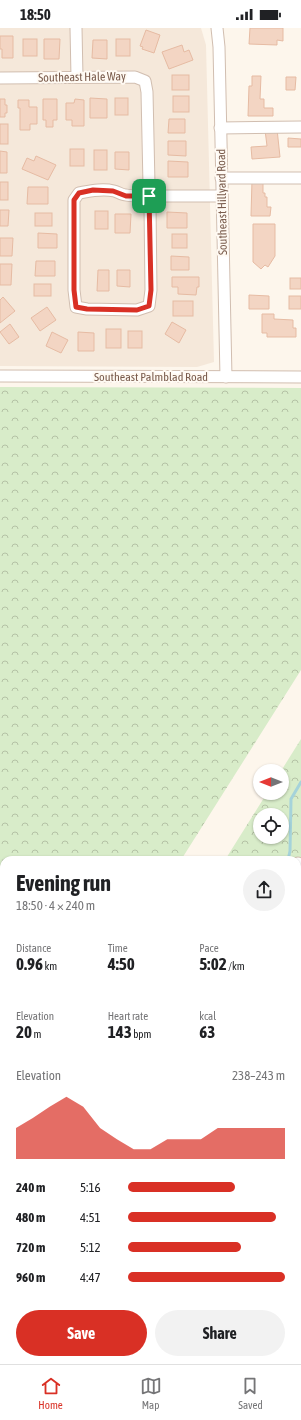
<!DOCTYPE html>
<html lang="en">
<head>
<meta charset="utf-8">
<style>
  :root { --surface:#fff; --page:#f2f2f2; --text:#202124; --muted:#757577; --line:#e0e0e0; --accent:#d93025 }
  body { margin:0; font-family:"Asap Condensed",sans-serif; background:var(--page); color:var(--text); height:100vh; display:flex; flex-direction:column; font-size:15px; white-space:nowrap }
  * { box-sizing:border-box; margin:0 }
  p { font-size:13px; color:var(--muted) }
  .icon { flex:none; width:22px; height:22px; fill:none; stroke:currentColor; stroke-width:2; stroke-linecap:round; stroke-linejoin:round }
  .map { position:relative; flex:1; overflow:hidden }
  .details { position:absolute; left:0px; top:828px; width:301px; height:508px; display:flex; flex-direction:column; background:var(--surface); border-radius:12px 12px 0 0; box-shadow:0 1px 3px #0004 }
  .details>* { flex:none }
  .needle { width:26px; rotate:270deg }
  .fabs { position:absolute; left:253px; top:736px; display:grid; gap:8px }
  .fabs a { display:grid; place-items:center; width:36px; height:36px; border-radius:50%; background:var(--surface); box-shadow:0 1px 3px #0004; font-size:20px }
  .pin { position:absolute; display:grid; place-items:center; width:34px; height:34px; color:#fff; margin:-17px; border-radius:8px; box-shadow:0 2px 6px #0006 }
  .round { display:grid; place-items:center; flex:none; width:42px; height:42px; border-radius:21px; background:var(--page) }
  .overview { display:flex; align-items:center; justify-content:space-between; height:68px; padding:0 16px }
  h1 { font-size:22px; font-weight:700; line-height:30px }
  .metrics { display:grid; grid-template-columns:repeat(3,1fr); gap:6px; height:68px; padding:4px 16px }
  .metrics div { display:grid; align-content:center }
  .metrics b { font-size:17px; font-weight:700 }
  .metrics small { font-size:11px; font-weight:400 }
  .metrics p { font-size:11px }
  .chart { height:112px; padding:8px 16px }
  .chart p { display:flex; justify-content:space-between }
  .chart svg { width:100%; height:72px; margin-top:4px; fill:var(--accent); opacity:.7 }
  .cta { display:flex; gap:8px; margin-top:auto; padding:8px 16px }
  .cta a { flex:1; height:46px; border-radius:24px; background:var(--accent); color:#fff; font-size:16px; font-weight:700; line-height:46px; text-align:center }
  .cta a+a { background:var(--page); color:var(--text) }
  ul { padding:0 16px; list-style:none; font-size:13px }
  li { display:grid; grid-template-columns:64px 48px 1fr; align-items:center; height:30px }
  li i { height:10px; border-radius:5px; background:var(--accent) }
  .status { display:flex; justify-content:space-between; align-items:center; height:28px; padding:0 20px; background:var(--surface); direction:ltr }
  .status svg { height:11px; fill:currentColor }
  .tabs { display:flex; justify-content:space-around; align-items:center; height:56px; border-top:1px solid var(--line); background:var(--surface); font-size:11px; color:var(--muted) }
  .tabs a { display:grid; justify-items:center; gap:2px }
  .tabs .active { color:var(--accent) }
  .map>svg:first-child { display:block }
</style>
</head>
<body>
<div class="status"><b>18:50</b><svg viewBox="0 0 49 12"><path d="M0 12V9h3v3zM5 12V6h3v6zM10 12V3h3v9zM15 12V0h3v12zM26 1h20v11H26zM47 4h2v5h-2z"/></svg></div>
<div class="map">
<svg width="301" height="1336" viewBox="0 0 301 1336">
  <defs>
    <pattern id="forest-crowns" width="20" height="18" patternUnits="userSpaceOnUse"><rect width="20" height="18" fill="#d8ecc9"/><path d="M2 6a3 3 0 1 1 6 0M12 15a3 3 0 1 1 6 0" fill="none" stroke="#b4c2a5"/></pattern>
  </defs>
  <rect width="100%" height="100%" fill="#fdf6ec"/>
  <path fill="#f5e8da" d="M0,0H201L206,17L214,334L197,339L0,338Z"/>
  <g fill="url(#forest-crowns)" fill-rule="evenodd">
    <path d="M0,359L301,360V642L181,832H4V1013H0Z"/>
    <path d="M301,711V1336H0V1141L4,1136V1332H297V832H225L267,765H282V743H281ZM260,787H282V809H260Z"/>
  </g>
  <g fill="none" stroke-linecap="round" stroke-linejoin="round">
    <g stroke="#a5d3da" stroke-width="3">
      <path d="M288,832L290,823L291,771L301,754"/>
      <path d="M53,1332L56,1336"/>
      <path d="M69,1336L75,1332"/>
    </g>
  </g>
  <g fill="#f3d5c3" stroke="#e6bba3">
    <path d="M250,0H283V13L277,12V17L249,16Z"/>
    <path d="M146,2L160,7L154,25L142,21L143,19L140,18Z"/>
    <path d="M0,8H13V30H2V21H0Z"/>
    <rect x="23" y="11" width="14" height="17"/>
    <path d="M44,11H60L59,31H44Z"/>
    <rect x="116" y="11" width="14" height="17"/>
    <path d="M93,12H107V31L92,30Z"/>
    <path d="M182,17L184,24L189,22L193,32L169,41L162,24Z"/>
    <rect x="172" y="47" width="17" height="15"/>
    <path d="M252,48H261L260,71H264V80H273V88H248L249,58H252Z"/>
    <path d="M286,49H296L295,62H286Z"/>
    <rect x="173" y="68" width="16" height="16"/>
    <path d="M90,70L107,71V90H90Z"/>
    <rect x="115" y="70" width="13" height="17"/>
    <path d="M0,71H5V77H7V85H5V89H0Z"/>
    <path d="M43,71H57V92H53V99H46V92H43Z"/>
    <path d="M75,71L84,72V98H72V92H66V75H74Z"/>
    <path d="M18,72H29V79H37V96H30V102H20V80H18Z"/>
    <path d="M169,91H185V105H168Z"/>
    <rect x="0" y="96" width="8" height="20"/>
    <path d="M277,101L280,129L252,131L251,119L267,118L265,102Z"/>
    <path d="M288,110L301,111V119H288Z"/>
    <path d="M168,113H186V128L168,127Z"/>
    <rect x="70" y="121" width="14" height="17"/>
    <rect x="94" y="122" width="13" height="20"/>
    <path d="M0,123L7,124V145H0Z"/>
    <path d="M115,124H129V142L115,141Z"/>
    <path d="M36,128L56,137L48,152L22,141L27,130L34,133Z"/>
    <path d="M168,133L188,134V149H168Z"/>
    <path d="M252,152H263V165H265V169H267V179H271L270,188H251Z"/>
    <rect x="0" y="154" width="8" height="18"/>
    <path d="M28,159H48V176H27Z"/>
    <path d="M0,182H9L8,198H0Z"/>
    <rect x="95" y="183" width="13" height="18"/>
    <path d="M167,184L187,185V200H167Z"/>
    <rect x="35" y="185" width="17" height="13"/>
    <path d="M115,186H131L130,205H115Z"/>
    <path d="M253,196H275V228L268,239L265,237L261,241L253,234Z"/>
    <path d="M38,205L57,206V220H38Z"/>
    <rect x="172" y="206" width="15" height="14"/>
    <path d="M0,210H13L12,228H0Z"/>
    <path d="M171,228L189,229V242H171Z"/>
    <path d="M36,233H55V248H35Z"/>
    <path d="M0,236H12L11,257H0Z"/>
    <path d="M98,242H109V263H97Z"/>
    <path d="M117,242H130V259L117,258Z"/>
    <path d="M172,249H199V259H197L196,267L178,266V259H172Z"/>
    <rect x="290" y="250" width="11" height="11"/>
    <rect x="34" y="256" width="17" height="12"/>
    <path d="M249,267L269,268V281H249Z"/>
    <rect x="289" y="268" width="12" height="13"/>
    <path d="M3,269L15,283L0,295V272Z"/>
    <rect x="173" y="273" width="20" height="15"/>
    <path d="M47,279L56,292L40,303L31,290Z"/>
    <path d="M262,286H274V291L293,292V300H296V309H267V305H262Z"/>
    <path d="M172,294L186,302L179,315L165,306Z"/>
    <path d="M10,296L19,309L9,316L0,304Z"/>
    <rect x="106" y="301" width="15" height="19"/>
    <rect x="128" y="303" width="14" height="17"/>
    <path d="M52,304L68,312L61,325L46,318Z"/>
    <path d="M78,304L94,305V323H78Z"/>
    <path d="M138,1332H145L148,1336H132Z"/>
  </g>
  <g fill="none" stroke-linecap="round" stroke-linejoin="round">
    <defs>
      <g id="minor">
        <path d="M76,0L77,49"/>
        <path d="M217,0L219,19L226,349"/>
        <path d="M0,50L135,49L145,53L147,64L149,157L150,178L151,262L149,278L137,282L87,281L76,279L74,262V172L79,165C90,163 102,160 114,163C118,164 122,167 126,167C136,169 148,168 158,168H221"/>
        <path d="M220,100L301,99"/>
        <path d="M221,150H301"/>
        <path d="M0,348L301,349"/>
        <path d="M297,839L298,835"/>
        <path d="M297,922L299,933L297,958"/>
        <path d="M6,1332L11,1336"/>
        <path d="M105,1336L109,1332"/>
      </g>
    </defs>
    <use href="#minor" stroke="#d1beb0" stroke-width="13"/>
    <use href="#minor" stroke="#fff" stroke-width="11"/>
  </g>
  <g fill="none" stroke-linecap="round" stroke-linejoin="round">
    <defs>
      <path id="route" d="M93,162L113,163L126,168H149L151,262L149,278L137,282L87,281L76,279L74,262V172L79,165Z"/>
    </defs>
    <use href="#route" stroke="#fff" stroke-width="8"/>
    <use href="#route" stroke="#d93025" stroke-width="5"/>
  </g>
  <g text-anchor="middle" stroke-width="4" stroke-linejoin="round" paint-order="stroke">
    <g font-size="12" fill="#7a5c4d" stroke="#fffaf3">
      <text transform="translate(82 49) rotate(-1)" y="4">Southeast Hale Way</text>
      <text transform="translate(222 174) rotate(-91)" y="4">Southeast Hillyard Road</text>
      <text x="151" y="353">Southeast Palmblad Road</text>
    </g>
  </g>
</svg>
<div class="fabs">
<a><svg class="needle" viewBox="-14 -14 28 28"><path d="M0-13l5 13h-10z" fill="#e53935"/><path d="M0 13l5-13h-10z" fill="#757577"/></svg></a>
<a><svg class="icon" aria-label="locate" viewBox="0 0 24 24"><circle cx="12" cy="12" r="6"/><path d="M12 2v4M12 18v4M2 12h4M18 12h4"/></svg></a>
</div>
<div class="pin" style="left:149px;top:168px;background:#1e9e55"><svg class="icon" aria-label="arrive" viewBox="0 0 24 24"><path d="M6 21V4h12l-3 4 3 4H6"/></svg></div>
<section class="details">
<div class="overview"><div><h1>Evening run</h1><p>18:50 · 4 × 240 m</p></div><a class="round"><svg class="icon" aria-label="share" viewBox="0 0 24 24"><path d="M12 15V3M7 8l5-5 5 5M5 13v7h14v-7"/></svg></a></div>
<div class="metrics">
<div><p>Distance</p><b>0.96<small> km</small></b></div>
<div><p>Time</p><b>4:50</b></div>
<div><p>Pace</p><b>5:02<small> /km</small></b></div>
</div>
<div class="metrics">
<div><p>Elevation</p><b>20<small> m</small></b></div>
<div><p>Heart rate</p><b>143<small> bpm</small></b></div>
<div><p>kcal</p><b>63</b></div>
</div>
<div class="chart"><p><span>Elevation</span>238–243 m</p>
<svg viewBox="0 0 160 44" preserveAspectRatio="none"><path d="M0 44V25L10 19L20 12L30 6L40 12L50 25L60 32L70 38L80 38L90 32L100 32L110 32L120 25L130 25L140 25L150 25L160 25V44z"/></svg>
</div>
<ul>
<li><b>240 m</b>5:16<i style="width:68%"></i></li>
<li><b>480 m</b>4:51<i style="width:94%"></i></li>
<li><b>720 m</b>5:12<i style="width:72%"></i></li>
<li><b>960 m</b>4:47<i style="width:100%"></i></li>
</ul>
<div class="cta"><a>Save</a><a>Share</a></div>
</section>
</div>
<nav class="tabs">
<a class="active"><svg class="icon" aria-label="home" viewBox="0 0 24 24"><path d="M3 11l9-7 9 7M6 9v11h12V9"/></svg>Home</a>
<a><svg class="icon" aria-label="map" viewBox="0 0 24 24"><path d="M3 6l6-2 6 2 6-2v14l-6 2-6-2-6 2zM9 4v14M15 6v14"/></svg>Map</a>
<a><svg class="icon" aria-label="saved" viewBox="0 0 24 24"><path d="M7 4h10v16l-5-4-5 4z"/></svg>Saved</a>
</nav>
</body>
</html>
